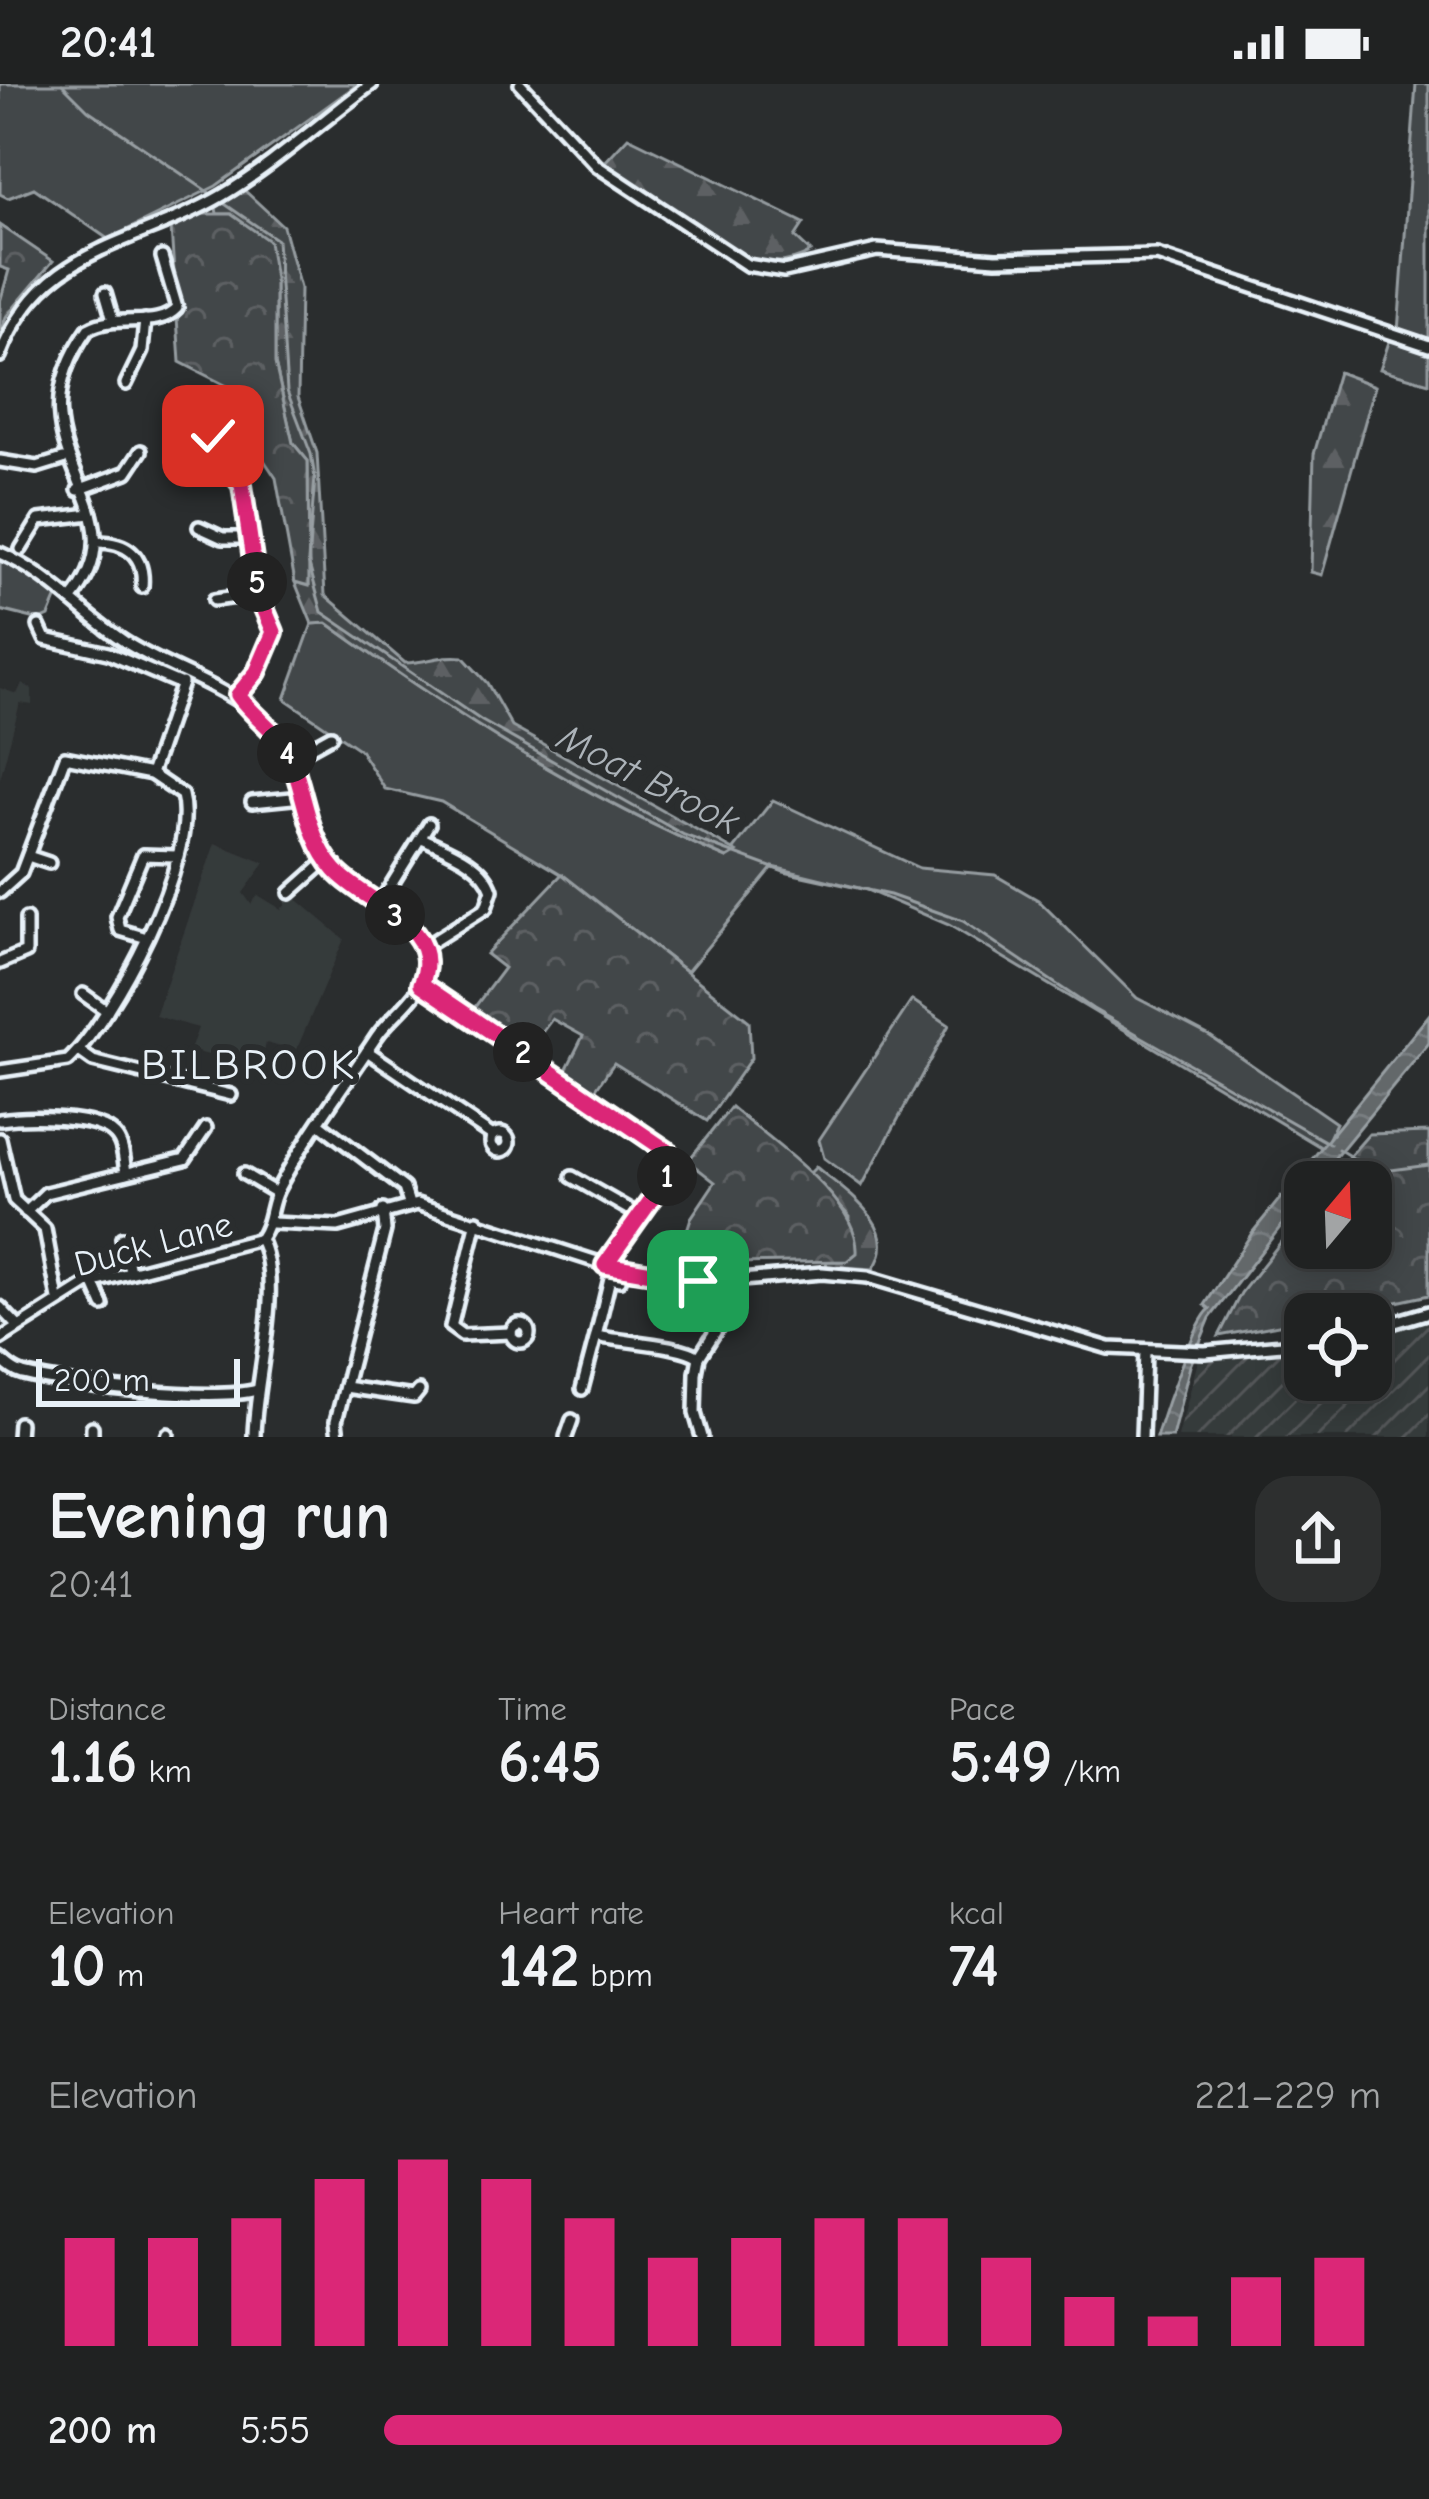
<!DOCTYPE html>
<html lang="en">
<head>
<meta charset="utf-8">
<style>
  :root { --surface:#202222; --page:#2d2f2f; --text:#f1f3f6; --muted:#a2a4a5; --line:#3d3f40; --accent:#db2777 }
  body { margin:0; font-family:"Comic Neue",sans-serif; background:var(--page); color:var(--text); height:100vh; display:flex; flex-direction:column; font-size:45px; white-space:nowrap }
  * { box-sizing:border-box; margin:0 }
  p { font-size:39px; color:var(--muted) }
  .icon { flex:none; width:66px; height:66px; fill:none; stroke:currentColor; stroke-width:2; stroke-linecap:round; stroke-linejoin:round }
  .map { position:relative; height:1353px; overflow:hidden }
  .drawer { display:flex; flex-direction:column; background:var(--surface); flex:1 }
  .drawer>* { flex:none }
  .needle { width:78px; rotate:19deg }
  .buttons { position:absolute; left:1284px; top:1077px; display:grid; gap:24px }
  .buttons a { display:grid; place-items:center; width:108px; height:108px; border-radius:24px; background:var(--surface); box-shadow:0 6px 30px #0003,0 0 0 3px var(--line); font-size:60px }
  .scale { position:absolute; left:36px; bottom:30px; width:204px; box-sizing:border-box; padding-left:12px; border:6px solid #e8f1f8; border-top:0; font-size:33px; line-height:42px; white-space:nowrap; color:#e8f1f8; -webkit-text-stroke:9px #2a2d2e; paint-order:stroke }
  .pin { position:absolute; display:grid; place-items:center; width:102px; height:102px; color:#fff; margin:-51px; border-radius:24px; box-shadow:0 6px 18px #0006 }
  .km { position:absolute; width:60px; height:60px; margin:-30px; border-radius:50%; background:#222; color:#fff; font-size:33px; line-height:60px; text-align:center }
  .round { display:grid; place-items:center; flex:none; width:126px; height:126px; border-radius:36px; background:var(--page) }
  .head { display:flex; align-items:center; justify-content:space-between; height:204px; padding:0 48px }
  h1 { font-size:66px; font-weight:700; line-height:90px }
  .stats { display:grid; grid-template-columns:repeat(3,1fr); gap:18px; height:204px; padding:12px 48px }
  .stats div { display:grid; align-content:center }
  .stats b { font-size:60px; font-weight:700 }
  .stats small { font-size:33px; font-weight:400 }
  .stats p { font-size:33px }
  .chart { height:336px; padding:24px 48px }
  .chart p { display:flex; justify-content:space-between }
  .chart svg { width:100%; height:216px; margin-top:12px; stroke:var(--accent); stroke-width:6 }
  ul { padding:0 48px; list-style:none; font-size:39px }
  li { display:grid; grid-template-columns:192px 144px 1fr; align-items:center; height:90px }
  li i { height:30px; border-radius:15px; background:var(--accent) }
  .status { display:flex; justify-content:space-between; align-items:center; height:84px; padding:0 60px; background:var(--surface); direction:ltr }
  .status svg { height:33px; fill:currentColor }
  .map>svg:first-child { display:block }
</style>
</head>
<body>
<div class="status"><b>20:41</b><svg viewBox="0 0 49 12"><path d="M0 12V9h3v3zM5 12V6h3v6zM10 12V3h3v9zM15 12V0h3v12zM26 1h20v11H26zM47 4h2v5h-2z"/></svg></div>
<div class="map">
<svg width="1429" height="1353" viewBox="0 0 1429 1353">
  <defs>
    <pattern id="industrial-furrows" width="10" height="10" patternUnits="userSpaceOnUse" patternTransform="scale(3)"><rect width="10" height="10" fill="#363a3b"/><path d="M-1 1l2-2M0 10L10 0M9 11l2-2" fill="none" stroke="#535758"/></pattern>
    <pattern id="forest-firs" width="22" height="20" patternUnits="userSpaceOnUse" patternTransform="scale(3)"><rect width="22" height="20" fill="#424648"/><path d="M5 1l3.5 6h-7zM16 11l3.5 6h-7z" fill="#5d6163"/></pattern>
    <pattern id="park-crowns" width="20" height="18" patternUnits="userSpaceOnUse" patternTransform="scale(3)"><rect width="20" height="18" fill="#424648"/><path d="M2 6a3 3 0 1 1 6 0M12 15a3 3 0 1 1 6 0" fill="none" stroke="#5d6163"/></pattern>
    <pattern id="water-waves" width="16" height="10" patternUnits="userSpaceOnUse" patternTransform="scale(3)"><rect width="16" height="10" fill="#63686b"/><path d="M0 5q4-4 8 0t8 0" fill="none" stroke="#797e81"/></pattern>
  </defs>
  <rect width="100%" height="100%" fill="#2a2d2e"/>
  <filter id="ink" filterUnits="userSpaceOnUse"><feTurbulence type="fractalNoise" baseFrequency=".00833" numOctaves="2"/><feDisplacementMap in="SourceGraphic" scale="24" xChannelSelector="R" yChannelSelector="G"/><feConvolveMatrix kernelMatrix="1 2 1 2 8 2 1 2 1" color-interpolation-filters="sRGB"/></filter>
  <g filter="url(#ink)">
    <g fill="#363a3b">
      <path d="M22,599L32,605V621L20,619L0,695V604L17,610Z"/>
      <path d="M215,759L265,779L243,809L251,820L258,811L281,825L293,812L344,855L296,967L266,959L260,985L190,966L198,944L155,932Z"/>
    </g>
    <path fill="url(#industrial-furrows)" d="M1429,1231V1353H1178L1199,1273L1305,1263V1296H1371V1248Z"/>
    <g fill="#424648" stroke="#959ca0" stroke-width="3">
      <path d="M0,0H358L216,102L108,155L34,104L8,114L0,110Z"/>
      <path d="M1416,0H1429V256L1398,248Z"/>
      <path d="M1390,255L1429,268V299L1380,285Z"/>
      <path d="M0,476L51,506L57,513L49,532L40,536L0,526Z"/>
      <path d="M327,539C453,629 583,714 727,774L773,716L919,784L995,791L1038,816L1137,914L1210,952L1336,1039L1324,1065L949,841L867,806L773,783L687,888L561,790L441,718L385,705L360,666L285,615L312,540Z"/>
      <path d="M912,916L949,941L862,1102L824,1074L819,1056Z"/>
    </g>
    <g fill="url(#forest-firs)" stroke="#959ca0" stroke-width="3">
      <path d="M628,53L804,139L795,153L811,168C740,210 661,113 602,81Z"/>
      <path d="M243,105L283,142L300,204L298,313L317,369L325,511L405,579C427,579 441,570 463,573L487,599L512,643L737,768L727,774C584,714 453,630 327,539L312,540L295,498L309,501L308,377L293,359L275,279V195L232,130H217L216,124Z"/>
      <path d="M1338,288L1375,302L1322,491L1311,488L1314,370Z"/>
      <path d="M816,1083C843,1106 904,1143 873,1185L827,1182L826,1177H847L850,1133L809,1090Z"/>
    </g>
    <g fill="url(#park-crowns)" stroke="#959ca0" stroke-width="3">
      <path d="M202,130H231L269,157L275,195V279L293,359L308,377L309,502L295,498L276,394L250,355L233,305L180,278L171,144Z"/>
      <path d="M0,141L53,177L6,233L0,250V218L9,186L0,183Z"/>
      <path d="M562,790L749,937L751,974L707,1037L614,979L595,1006L566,986L583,952L552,935L530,964L471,928L504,884L486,870Z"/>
      <path d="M731,1023C770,1057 860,1115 857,1169L847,1177L676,1180L691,1134L715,1098L688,1077Z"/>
      <path d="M1429,1048V1211L1341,1230H1305V1236L1219,1252L1241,1209L1305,1127V1164H1371V1098H1327L1369,1050Z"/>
    </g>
    <path fill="url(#water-waves)" stroke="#989fa3" stroke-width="3" d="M1429,931V959L1315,1098H1305V1111L1210,1234L1190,1282L1172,1353H1156C1165,1324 1195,1236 1210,1225L1205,1221L1252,1149Z"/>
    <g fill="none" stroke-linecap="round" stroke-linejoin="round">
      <g stroke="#989fa3" stroke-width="3">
        <path d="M62,0L88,26L211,110"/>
        <path d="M222,118L277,156L287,307L311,370L315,394L308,477L322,528L482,637L684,751L784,788L890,811L963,837L1093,925L1330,1060"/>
        <path d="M1338,1065L1376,1088L1429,1081"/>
      </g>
      <defs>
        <g id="minor">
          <path d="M520,0L597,82L747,181L784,187L877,166L996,175L1157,171L1429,262"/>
          <path d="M105,209L112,233"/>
          <path d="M0,272C42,160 133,164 223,111C275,80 323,36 372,0"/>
          <path d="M126,300L142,267L145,236"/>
          <path d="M211,328L213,356L207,373L229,385L242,401L258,510L274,547L257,588L238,611"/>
          <path d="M0,377L37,383L63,375"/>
          <path d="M78,406L127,388L141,367"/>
          <path d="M199,443L223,454H251"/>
          <path d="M97,458C127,458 145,471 142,503"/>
          <path d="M21,465L39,436L91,430"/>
          <path d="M0,469C49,490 81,529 125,558C180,593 245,604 282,660C308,698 302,749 334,785C358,812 429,835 427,879C427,909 393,929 377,952C344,1002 306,1052 278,1105C269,1123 272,1138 260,1155"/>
          <path d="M71,516C151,421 0,368 88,245C118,228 156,247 177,224L162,173"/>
          <path d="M214,516L258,510"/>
          <path d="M39,542L45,555L108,569L181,600"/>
          <path d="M291,674L331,652"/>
          <path d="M151,690L182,599"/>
          <path d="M252,718L302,713"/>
          <path d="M422,754C447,766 483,778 492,806L486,824L424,863"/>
          <path d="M28,772L49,779"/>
          <path d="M0,808L21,789L65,673L151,690L182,711C199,774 114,933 68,977L0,987"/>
          <path d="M290,809L327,776"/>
          <path d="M380,819L429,740"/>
          <path d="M147,854L120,846L117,833L143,771L175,772"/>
          <path d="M0,879L26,868V835"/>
          <path d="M421,900L672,1073L671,1087L605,1181"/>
          <path d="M83,910L107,927"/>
          <path d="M79,967L93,977L231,1011"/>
          <path d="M367,967L493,1052"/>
          <path d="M0,1036C25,1032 97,1031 115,1051C124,1060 124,1077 126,1089"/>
          <path d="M320,1040L404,1104L409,1120"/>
          <circle cx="500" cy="1058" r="9"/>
          <path d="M0,1055L14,1116L45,1145L58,1215"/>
          <path d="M244,1090L276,1109"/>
          <path d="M572,1093L637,1130"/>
          <path d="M26,1128L46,1109L185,1075L206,1044"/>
          <path d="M477,1137L451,1243L462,1251L511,1249"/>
          <path d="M272,1139L338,1142L417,1120L628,1188L718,1198L822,1189L868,1193L1109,1264L1205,1268L1305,1259"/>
          <path d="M122,1154L130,1187"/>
          <path d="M620,1196L610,1194L596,1252C623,1258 681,1260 699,1273"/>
          <path d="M93,1198L103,1221"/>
          <path d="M0,1223L18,1242"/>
          <circle cx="520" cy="1249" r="9"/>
          <path d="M1371,1245L1429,1228"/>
          <path d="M0,1255L87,1200L260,1155"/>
          <path d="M0,1275C7,1281 14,1288 23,1290C69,1302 215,1318 257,1306"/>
          <path d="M345,1303L414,1313L419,1307"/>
          <path d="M582,1305L596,1252"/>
          <path d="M18,1353L19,1339"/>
          <path d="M92,1353V1343"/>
          <path d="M167,1353L168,1350"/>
          <path d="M254,1353C254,1300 284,1201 260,1155"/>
          <path d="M338,1353L336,1337L385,1146L383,1126"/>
          <path d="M566,1353L572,1336"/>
          <path d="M702,1353L695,1329L696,1289L699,1273L717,1245L718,1198"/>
          <path d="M1142,1353L1145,1268"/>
        </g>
      </defs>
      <use href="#minor" stroke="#e8f1f8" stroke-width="18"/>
      <use href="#minor" stroke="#2a2d2e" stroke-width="9"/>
    </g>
  </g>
  <g fill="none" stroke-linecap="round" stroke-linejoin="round" filter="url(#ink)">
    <defs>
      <path id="route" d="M213,352L207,374L230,385L242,401L258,510L274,548L257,588L238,611C254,634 280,648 291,675C306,713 307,754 335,786C365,820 447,842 421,900L667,1067L674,1077L671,1088L605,1181L698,1197"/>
    </defs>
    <use href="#route" stroke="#fff" stroke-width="24"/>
    <use href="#route" stroke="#db2777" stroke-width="15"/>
  </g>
  <g text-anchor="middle" stroke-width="12" stroke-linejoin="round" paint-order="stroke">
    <g font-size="36" fill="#e8f1f8" stroke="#2a2d2e">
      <text transform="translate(153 1159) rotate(-15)" y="13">Duck Lane</text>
    </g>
    <g font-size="39" font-style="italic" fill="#acb3b9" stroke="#2a2d2e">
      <text transform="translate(649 694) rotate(27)" y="14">Moat Brook</text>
    </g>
    <g font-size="42" letter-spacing="3" fill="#e8f1f8" stroke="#2a2d2e">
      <text x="249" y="995">BILBROOK</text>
    </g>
  </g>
</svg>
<div class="buttons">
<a><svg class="needle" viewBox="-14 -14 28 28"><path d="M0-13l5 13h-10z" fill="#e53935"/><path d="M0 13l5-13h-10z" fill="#a2a4a5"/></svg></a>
<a><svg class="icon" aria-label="locate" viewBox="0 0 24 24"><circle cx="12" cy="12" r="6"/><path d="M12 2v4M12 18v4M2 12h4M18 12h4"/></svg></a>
</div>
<div class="scale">200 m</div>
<div class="pin" style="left:698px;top:1197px;background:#1e9e55"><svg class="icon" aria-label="arrive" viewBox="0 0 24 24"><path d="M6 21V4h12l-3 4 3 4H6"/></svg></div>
<div class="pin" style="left:213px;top:352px;background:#d93025"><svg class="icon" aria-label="check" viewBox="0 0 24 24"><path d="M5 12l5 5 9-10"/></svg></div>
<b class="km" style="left:667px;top:1092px">1</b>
<b class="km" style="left:523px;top:968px">2</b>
<b class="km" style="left:395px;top:831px">3</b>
<b class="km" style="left:287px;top:669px">4</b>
<b class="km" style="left:257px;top:498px">5</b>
</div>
<section class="drawer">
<div class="head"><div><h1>Evening run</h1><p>20:41</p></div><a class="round"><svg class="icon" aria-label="share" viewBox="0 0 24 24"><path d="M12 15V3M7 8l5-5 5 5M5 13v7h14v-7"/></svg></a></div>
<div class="stats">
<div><p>Distance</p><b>1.16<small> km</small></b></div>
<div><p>Time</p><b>6:45</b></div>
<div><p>Pace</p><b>5:49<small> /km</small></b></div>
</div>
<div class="stats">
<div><p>Elevation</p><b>10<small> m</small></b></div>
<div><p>Heart rate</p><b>142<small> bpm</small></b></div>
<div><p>kcal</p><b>74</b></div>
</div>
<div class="chart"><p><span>Elevation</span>221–229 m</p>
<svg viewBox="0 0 160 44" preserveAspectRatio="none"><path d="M5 44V22M15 44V22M25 44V18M35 44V10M45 44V6M55 44V10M65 44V18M75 44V26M85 44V22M95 44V18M105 44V18M115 44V26M125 44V34M135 44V38M145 44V30M155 44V26"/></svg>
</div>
<ul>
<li><b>200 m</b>5:55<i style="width:68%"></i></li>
</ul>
</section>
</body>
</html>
